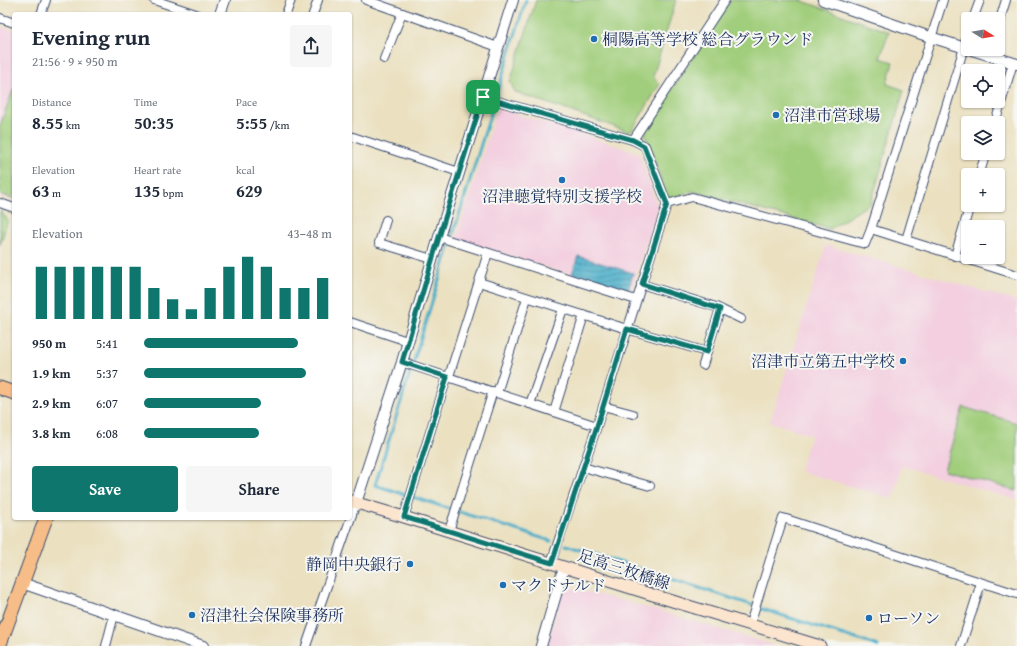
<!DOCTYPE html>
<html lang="en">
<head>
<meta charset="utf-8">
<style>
  :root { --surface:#fff; --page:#f6f6f7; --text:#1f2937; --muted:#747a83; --accent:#0f766e }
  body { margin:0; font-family:"Gentium Book Plus","Noto Serif JP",serif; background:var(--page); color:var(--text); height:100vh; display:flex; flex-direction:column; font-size:15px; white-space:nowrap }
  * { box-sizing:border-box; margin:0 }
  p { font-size:13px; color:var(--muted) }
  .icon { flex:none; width:22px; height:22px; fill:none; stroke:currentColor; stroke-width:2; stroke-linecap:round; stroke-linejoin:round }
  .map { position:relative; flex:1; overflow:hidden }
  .drawer { position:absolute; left:12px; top:12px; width:340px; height:508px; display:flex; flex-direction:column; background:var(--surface); border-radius:4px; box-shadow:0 1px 3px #0004 }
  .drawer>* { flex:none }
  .needle { width:26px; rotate:101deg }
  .controls { position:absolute; left:961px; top:12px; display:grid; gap:8px }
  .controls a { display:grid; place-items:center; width:44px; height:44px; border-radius:4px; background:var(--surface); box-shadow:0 1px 3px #0004; font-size:20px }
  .pin { position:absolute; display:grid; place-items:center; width:34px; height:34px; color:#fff; margin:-17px; border-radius:8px; box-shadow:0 2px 6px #0006 }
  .round { display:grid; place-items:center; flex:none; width:42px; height:42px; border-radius:4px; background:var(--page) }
  .summary { display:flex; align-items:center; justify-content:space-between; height:68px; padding:0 20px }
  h1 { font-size:22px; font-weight:600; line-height:30px }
  .stats { display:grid; grid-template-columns:repeat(3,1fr); gap:6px; height:68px; padding:4px 20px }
  .stats div { display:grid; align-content:center }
  .stats b { font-size:17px; font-weight:600 }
  .stats small { font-size:11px; font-weight:400 }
  .stats p { font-size:11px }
  .chart { height:112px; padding:8px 20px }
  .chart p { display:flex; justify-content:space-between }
  .chart svg { width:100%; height:72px; margin-top:4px; stroke:var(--accent); stroke-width:6 }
  .cta { display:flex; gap:8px; margin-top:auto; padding:8px 20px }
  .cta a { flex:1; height:46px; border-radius:4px; background:var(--accent); color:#fff; font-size:16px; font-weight:600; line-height:46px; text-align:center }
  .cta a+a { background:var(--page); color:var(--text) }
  ul { padding:0 20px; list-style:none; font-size:13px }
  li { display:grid; grid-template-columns:64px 48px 1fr; align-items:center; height:30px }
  li i { height:10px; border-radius:5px; background:var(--accent) }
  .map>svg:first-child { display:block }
</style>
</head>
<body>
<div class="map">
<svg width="1017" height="646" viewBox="0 0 1017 646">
  <defs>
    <pattern id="water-rules" width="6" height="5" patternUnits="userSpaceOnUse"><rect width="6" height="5" fill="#4aaec9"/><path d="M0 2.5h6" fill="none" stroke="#3d8ea6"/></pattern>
  </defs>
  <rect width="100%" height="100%" fill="#f6f6f2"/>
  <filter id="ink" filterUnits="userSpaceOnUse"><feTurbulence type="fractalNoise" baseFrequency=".025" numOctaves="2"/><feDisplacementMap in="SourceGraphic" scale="8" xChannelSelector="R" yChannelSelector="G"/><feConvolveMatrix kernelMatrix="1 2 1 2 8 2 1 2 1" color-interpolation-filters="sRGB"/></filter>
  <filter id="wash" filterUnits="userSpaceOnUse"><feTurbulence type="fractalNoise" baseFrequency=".012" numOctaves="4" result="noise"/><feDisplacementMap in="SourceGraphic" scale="16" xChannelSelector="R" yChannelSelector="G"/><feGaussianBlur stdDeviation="0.9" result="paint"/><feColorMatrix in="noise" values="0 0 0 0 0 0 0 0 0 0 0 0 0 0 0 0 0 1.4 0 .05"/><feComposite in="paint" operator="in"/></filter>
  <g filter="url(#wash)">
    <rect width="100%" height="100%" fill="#ebe1c1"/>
    <g fill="#f3cfdf">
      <path d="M0,26L14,30V201L0,196Z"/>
      <path d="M497,108L581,134L639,153L658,207L630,293L456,239Z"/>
      <path d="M826,245L1017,301V500L902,466L893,499L799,471L811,435L770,422Z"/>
      <path d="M569,587L653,609L777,646H547L563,590Z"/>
    </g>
    <g fill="#a1ce7b" stroke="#5e7e6c">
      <path d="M536,0H676L653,77L660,84L632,130L629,132L515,92L510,82Z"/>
      <path d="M731,0H800L889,32L880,58L893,62L887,84L904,90L871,203L830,229L692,191L672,198L667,196L645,135L646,128Z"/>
      <path d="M13,90H14V199L0,194V125Z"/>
      <path d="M0,211L8,220L0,245Z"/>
      <path d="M963,407L1017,423V491L944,470Z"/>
    </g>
    <path fill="url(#water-rules)" stroke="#326e94" d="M578,256L633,273L628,291L572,274Z"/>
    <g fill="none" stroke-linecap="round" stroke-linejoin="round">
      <g stroke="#4aaec9" stroke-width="3">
        <path d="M526,0L375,485L551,541"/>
        <path d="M566,545L752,605"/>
        <path d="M759,608L878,646"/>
      </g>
    </g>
  </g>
  <g filter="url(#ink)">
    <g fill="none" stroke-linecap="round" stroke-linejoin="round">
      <defs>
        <g id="minor">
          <path d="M154,0L196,14"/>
          <path d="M366,0L498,47"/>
          <path d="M943,0L871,229L1017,275"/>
          <path d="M41,14L46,0"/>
          <path d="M286,14L291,0"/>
          <path d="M313,14L318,0"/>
          <path d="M0,18L14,23"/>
          <path d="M973,19L980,0"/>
          <path d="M998,26L1006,0"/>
          <path d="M384,59L402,13"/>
          <path d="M483,97L633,140L645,146L667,204L597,426L551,563"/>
          <path d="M995,123L1013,63"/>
          <path d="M350,136L459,172"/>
          <path d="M633,140L725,0"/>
          <path d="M979,175L986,153"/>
          <path d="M0,203L14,208"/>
          <path d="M667,204L692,197L865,244L871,229"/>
          <path d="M386,220L379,243L432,259"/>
          <path d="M439,237L636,300"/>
          <path d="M906,240L968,34"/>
          <path d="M955,256L970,205"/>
          <path d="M479,282L627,329L707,352"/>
          <path d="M641,284L716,307L741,319"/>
          <path d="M350,322L407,341"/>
          <path d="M402,362L597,426"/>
          <path d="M703,365L720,309"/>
          <path d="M497,393L527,298"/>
          <path d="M530,404L563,309"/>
          <path d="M603,406L633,414"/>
          <path d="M554,412L584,315"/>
          <path d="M583,467L650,486"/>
          <path d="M404,517L447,377L450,373L488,253"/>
          <path d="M449,531L493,391"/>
          <path d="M750,624L783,518L1017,594"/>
          <path d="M106,646L114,615"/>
          <path d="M306,646L356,503"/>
          <path d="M961,646L981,583"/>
        </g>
        <g id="tertiary">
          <path d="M823,0L930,37L1017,64"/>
          <path d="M220,14L225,0"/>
          <path d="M356,503L402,362L439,237L513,0"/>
          <path d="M22,583L203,646"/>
          <path d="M541,646L564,567"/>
        </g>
        <path id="secondary" d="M350,501L404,517L682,604L820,646"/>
        <g id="trunk">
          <path d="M0,388L14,393"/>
          <path d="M0,644L46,518"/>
        </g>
      </defs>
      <use href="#minor" stroke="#3a4a6d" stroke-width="10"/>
      <use href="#tertiary" stroke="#3a4a6d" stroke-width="12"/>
      <use href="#secondary" stroke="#3a4a6d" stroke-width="13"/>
      <use href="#trunk" stroke="#3a4a6d" stroke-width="15"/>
      <use href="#minor" stroke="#fff" stroke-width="8"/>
      <use href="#tertiary" stroke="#fff" stroke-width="10"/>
      <use href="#secondary" stroke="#fce5cf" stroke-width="11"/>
      <use href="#trunk" stroke="#f7bd88" stroke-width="13"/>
    </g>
  </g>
  <g fill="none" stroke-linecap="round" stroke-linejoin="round" filter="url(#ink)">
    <defs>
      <path id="route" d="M483,97L633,140L644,146L667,204L642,284L720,309L707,352L627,329L597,426L552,563L404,517L447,377L402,362L439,237Z"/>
    </defs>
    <use href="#route" stroke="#fff" stroke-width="8"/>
    <use href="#route" stroke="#0f766e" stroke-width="5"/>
  </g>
  <g fill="#1f6fb2" stroke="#f6f6f2" stroke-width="1.5">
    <circle cx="594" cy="39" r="4"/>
    <circle cx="776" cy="115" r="4"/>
    <circle cx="562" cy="180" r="4"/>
    <circle cx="903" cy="361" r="4"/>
    <circle cx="410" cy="564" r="4"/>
    <circle cx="503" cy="585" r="4"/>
    <circle cx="192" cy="615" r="4"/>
    <circle cx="869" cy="618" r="4"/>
  </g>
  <g text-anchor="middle" stroke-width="4" stroke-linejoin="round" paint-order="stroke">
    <g font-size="16" fill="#1b2f5e" stroke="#f6f6f2" text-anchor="start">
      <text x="602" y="45">桐陽高等学校 総合グラウンド</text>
      <text x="784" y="121">沼津市営球場</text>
      <text x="562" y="202" text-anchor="middle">沼津聴覚特別支援学校</text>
      <text x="895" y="367" text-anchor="end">沼津市立第五中学校</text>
      <text x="402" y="570" text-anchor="end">静岡中央銀行</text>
      <text x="511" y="591">マクドナルド</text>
      <text x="200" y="621">沼津社会保険事務所</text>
      <text x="877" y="624">ローソン</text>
    </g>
    <g font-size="16" fill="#1b2f5e" stroke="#f6f6f2">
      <text transform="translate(624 569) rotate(18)" y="6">足高三枚橋線</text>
    </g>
  </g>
</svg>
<div class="controls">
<a><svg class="needle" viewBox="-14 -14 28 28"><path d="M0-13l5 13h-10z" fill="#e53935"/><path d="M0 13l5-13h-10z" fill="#747a83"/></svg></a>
<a><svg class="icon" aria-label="locate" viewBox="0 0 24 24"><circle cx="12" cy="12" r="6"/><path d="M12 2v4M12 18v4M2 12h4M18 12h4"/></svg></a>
<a><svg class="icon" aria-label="layers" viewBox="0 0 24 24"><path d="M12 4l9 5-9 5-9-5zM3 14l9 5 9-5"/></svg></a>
<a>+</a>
<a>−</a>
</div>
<div class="pin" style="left:483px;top:97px;background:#1e9e55"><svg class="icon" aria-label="arrive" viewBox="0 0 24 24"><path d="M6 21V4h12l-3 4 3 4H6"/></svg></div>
<section class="drawer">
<div class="summary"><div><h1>Evening run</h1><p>21:56 · 9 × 950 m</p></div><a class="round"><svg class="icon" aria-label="share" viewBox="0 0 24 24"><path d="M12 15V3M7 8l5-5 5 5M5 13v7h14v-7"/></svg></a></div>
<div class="stats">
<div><p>Distance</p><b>8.55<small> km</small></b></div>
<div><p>Time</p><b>50:35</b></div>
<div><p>Pace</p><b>5:55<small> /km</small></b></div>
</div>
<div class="stats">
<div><p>Elevation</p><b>63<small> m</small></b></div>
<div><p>Heart rate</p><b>135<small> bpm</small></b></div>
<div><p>kcal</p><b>629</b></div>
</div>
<div class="chart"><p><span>Elevation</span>43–48 m</p>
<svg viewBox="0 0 160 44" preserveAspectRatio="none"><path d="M5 44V12M15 44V12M25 44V12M35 44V12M45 44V12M55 44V12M65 44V25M75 44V32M85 44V38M95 44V25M105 44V12M115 44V6M125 44V12M135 44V25M145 44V25M155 44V19"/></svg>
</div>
<ul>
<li><b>950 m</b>5:41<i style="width:82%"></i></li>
<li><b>1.9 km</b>5:37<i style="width:86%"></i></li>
<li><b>2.9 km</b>6:07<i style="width:62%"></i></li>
<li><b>3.8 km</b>6:08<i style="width:61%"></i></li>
</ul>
<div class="cta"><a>Save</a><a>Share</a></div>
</section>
</div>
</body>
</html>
